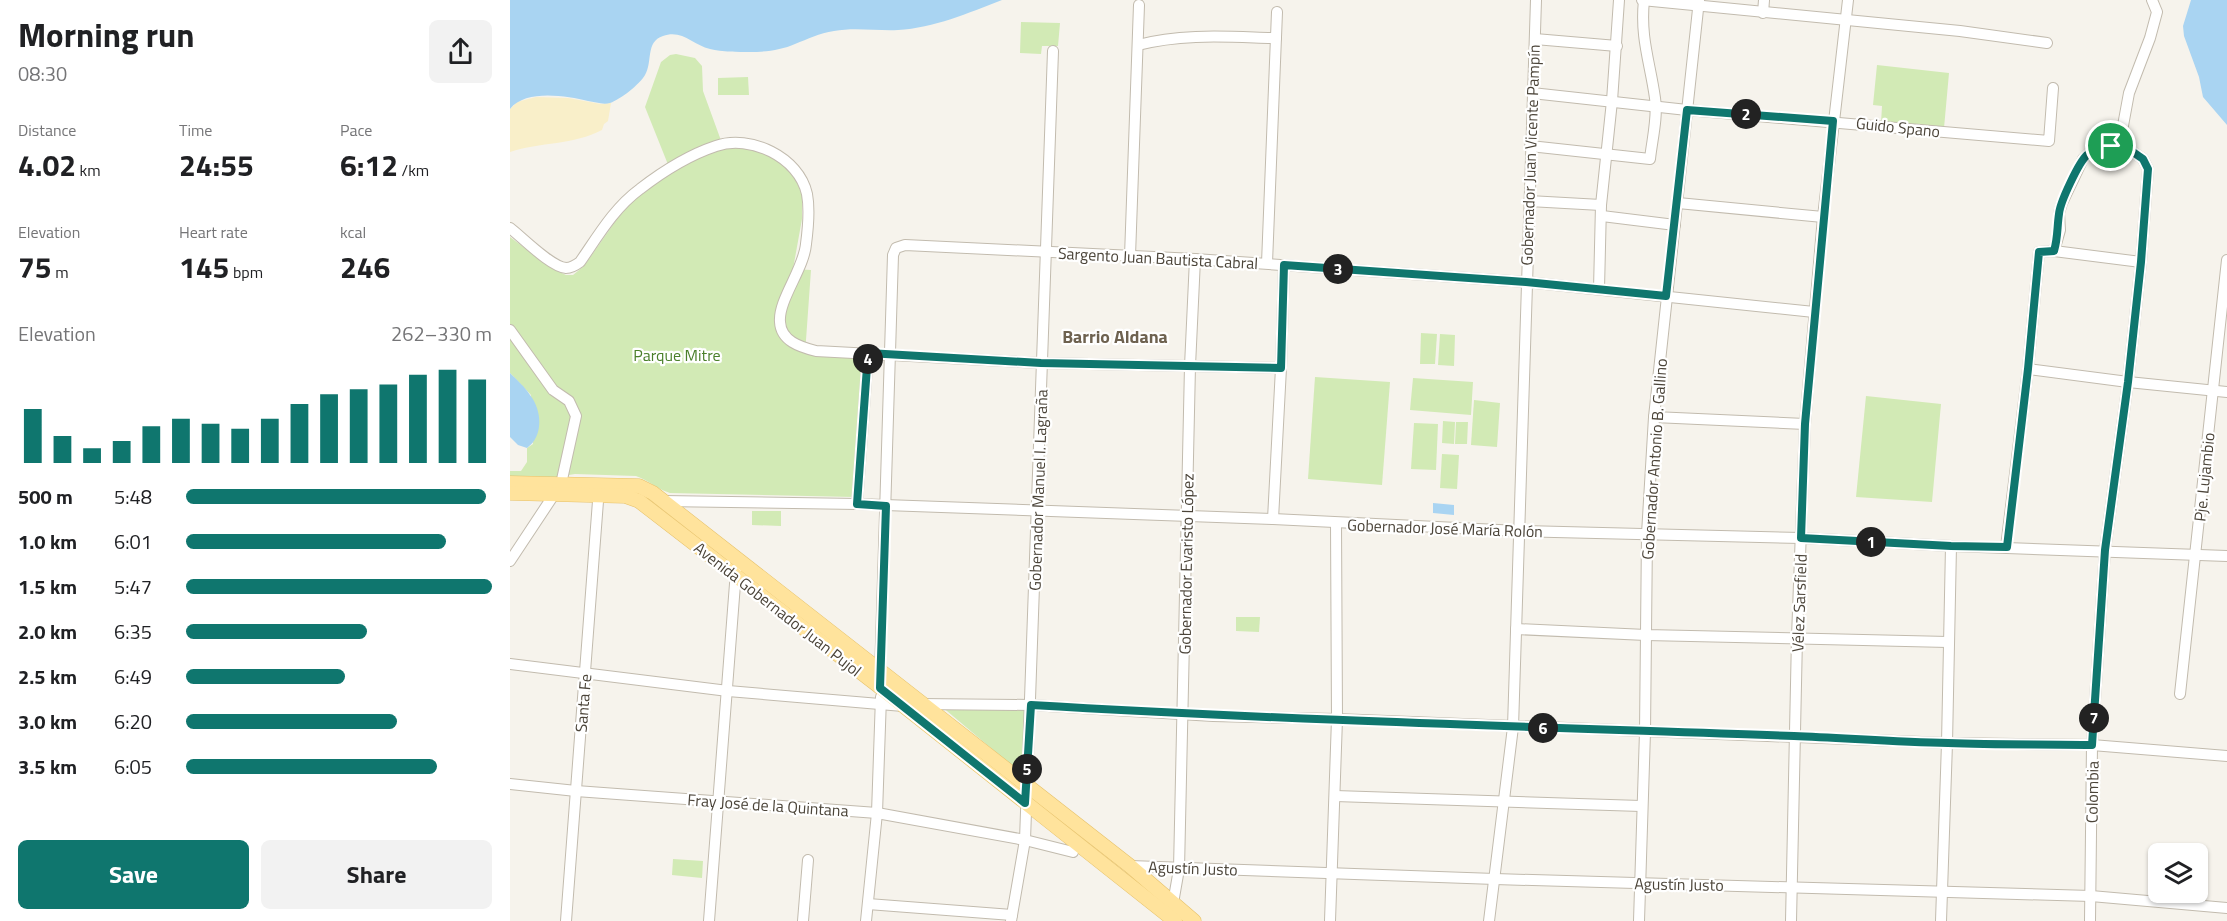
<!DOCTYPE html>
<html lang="en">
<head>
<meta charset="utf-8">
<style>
  :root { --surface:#fff; --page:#f2f2f2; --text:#202124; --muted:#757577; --accent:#0f766e }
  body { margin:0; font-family:"Titillium Web",sans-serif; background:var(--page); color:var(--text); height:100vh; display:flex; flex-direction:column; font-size:22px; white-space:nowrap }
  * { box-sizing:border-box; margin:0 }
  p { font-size:20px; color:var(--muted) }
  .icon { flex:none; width:33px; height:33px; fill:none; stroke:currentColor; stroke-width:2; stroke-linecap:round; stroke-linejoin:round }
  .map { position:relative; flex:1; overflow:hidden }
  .panel { display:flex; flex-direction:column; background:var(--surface); width:510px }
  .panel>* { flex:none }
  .buttons { position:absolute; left:1638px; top:843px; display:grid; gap:12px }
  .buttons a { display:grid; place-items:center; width:60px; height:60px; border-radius:9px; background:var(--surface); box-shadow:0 2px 4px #0004; font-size:30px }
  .pin { position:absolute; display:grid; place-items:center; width:51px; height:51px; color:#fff; margin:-26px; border:3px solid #fff; border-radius:50%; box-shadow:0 2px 6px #0007 }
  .km { position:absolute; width:30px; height:30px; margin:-15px; border-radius:50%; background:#222; color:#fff; font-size:16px; line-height:30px; text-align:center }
  .round { display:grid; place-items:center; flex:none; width:63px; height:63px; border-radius:9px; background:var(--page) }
  .head { display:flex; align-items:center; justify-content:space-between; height:102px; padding:0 18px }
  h1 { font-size:33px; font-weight:700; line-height:45px }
  .figures { display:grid; grid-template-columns:repeat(3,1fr); gap:9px; height:102px; padding:6px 18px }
  .figures div { display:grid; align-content:center }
  .figures b { font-size:30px; font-weight:700 }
  .figures small { font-size:16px; font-weight:400 }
  .figures p { font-size:16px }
  .chart { height:168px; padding:12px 18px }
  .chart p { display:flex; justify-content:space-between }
  .chart svg { width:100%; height:108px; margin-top:6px; stroke:var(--accent); stroke-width:6 }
  .cta { display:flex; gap:12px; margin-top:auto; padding:12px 18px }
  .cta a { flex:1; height:69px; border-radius:9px; background:var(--accent); color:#fff; font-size:24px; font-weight:700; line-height:69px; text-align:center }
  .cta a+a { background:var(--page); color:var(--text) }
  ul { padding:0 18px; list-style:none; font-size:20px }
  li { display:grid; grid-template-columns:96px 72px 1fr; align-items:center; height:45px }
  li i { height:15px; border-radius:8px; background:var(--accent) }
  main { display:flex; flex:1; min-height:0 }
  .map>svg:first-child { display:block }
</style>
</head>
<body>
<main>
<section class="panel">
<div class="head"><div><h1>Morning run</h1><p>08:30</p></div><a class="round"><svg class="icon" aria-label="share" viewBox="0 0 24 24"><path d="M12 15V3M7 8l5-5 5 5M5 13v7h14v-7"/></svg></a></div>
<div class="figures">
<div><p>Distance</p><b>4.02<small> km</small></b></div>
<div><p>Time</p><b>24:55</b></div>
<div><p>Pace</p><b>6:12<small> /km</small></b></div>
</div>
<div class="figures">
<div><p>Elevation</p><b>75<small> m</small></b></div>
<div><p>Heart rate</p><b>145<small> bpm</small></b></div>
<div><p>kcal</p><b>246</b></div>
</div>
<div class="chart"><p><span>Elevation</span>262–330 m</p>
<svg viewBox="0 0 160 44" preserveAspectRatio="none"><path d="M5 44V22M15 44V33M25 44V38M35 44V35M45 44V29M55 44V26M65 44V28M75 44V30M85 44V26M95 44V20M105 44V16M115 44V14M125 44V12M135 44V8M145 44V6M155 44V10"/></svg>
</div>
<ul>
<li><b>500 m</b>5:48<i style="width:98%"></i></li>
<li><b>1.0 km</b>6:01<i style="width:85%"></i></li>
<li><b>1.5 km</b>5:47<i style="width:100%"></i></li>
<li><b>2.0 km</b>6:35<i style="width:59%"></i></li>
<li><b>2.5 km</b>6:49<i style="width:52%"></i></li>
<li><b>3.0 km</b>6:20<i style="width:69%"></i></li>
<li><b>3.5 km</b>6:05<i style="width:82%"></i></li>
</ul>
<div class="cta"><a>Save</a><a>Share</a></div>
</section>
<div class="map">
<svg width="1717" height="921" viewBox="0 0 1717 921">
  <rect width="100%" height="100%" fill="#f6f3ec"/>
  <g fill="#d2eab5">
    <path d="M511,22L550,23L548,46H532L531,54L510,53Z"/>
    <path d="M166,54L185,58L192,66L193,91L213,146L249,148L283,172L292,195V219L283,269L301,270L295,354L354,358L343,497L160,493C147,489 138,480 126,476L65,474L40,478L0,477V471H11L17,462V448L23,444L21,395L0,373V337L14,344L0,324V237L43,269L56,275H63L74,266L107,219L124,200L161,172L135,107L151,62L160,55Z"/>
    <path d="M1367,65L1439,73L1434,128L1371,123L1372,106L1363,105Z"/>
    <path d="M238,77L239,95H208V78Z"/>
    <path d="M911,333L927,334L925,364H910Z"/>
    <path d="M930,334L945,335L944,366L928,365Z"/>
    <path d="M805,377L880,382L872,485L798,479Z"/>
    <path d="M903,378L963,382L961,415L900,410Z"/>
    <path d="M1356,396L1431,404L1422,502L1346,497Z"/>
    <path d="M964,400L990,403L987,447L961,445Z"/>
    <path d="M933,421L945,422L944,444L932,443Z"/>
    <path d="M946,422H958L957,444H945Z"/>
    <path d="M904,423L928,424L926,470L901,469Z"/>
    <path d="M932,454L949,455L947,489L930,488Z"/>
    <path d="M242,511H271V526L242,525Z"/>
    <path d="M726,617H750L749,632L726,631Z"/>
    <path d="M431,706L515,708L513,775Z"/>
    <path d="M163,859L193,861L192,878L162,875Z"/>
  </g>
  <path fill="#f9efc9" d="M26,97L58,98L91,104L101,103L98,121L94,124L92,130C64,145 30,142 0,152V109L7,102Z"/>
  <g fill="#a9d4f2">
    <path d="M0,0H492C458,13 424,28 388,30C367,31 344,27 324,31C309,33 298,39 285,44C272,50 255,52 240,52C228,52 212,52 200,49C183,45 172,29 153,36C135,42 143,62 135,75C129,85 111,99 100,103C93,105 85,102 78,101C56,96 16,89 0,109Z"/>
    <path d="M1681,0H1717V125L1693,97L1689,77L1674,36L1673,26Z"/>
    <path d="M0,373C7,380 15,387 20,395C32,410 34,436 17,448L8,445L0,437Z"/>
    <path d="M923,503L944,505V515L923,513Z"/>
  </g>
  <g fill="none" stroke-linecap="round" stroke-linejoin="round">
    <defs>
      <g id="minor">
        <path d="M1132,0L1450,31L1537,43"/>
        <path d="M1253,13L1254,0"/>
        <path d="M1025,39L1107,46"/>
        <path d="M628,45C673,33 720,37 766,38"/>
        <path d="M1022,93L1177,110L1539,141L1543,88"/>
        <path d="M1020,146L1140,159C1142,140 1148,117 1145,98C1140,62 1130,38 1134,0"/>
        <path d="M1019,201L1091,205"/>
        <path d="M1168,203L1313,217"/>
        <path d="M1092,216L1165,225"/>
        <path d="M0,228C13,238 41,267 56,268C62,268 66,265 70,262C88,236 104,208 130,189C152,172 179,155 206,146C240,134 289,157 297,194C300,210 298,229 296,244C294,269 268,300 270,322C271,341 290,347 306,351L531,363L771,368"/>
        <path d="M1544,251L1550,230L1549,213L1552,203L1573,159L1579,153L1601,146L1607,141L1612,131L1619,93L1640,38L1647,12L1642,0"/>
        <path d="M620,256L629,5"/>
        <path d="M757,263L767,12"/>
        <path d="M1089,289L1091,205L1102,101L1109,0"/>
        <path d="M0,330L43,390L59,401L66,416L51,484L0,561"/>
        <path d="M1518,369L1618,382L1717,392"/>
        <path d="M1144,417L1295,424"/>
        <path d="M153,501L347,504L763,519L1009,531L1291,538L1441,546L1717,556"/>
        <path d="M347,504L358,353"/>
        <path d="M763,519L771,368L774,265"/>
        <path d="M1496,547L1518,369L1529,252L1544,251L1631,262"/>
        <path d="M1006,629L1136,635L1438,642"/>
        <path d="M0,664L218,691L393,706"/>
        <path d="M370,675L383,255L386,248L395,245L685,259L1016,282L1304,312"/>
        <path d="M1670,694L1717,260"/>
        <path d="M409,704L521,705L703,716L827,719L1437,743L1582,745L1717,756"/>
        <path d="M0,784L66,791L367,813L515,840L563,852"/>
        <path d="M825,796L1131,806"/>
        <path d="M620,866L985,879L1581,896L1717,908"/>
        <path d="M358,904L502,915"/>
        <path d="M662,909L669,869L680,366L685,259"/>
        <path d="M56,921L89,488"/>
        <path d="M199,921L226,571"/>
        <path d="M293,921L298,860"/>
        <path d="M356,921L367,813L371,697"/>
        <path d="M501,921L515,840L543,51"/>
        <path d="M820,921L827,719L826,523"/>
        <path d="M979,921L1003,727L1026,0"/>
        <path d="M1129,921L1135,732L1137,534L1144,417L1189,0"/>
        <path d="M1281,921L1287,637L1295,424L1313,217L1338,0"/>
        <path d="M1431,921L1437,743L1441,546"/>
        <path d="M1580,921L1582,745L1595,550L1618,382L1631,262L1638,169L1633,159L1607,141"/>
      </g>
      <g id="major">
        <path d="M0,483L129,486L143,493L620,866L684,921"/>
        <path d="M0,493L115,496L129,501L366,684L665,921"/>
      </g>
    </defs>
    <use href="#minor" stroke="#c2bbae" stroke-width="12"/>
    <use href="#major" stroke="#e6c16a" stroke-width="15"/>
    <use href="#minor" stroke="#fff" stroke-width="10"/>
    <use href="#major" stroke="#ffe39c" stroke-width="14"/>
  </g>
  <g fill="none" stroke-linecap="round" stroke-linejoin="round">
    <defs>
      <path id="route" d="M1177,110L1323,121L1295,424L1291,538L1441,546L1497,547L1518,369L1529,252L1544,251C1548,238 1547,227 1549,214C1550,202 1569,162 1577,155C1585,147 1598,148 1607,141L1633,159L1638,169L1631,262L1618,382L1595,550L1582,745C1534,744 1486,745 1438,743C1387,742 1335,738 1284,736C1029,727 775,720 521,705L515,803L370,688L376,506L347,504L358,353L531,363L771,368L774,265L1016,282L1156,296Z"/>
    </defs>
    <use href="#route" stroke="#fff" stroke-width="12"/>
    <use href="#route" stroke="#0f766e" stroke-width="8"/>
  </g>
  <g text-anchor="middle" stroke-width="4.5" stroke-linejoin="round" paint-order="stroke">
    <g font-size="16" fill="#4b4439" stroke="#fff">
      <text transform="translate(1388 127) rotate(6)" y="6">Guido Spano</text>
      <text transform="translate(1020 155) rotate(-88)" y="6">Gobernador Juan Vicente Pampín</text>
      <text transform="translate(648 258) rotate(3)" y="6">Sargento Juan Bautista Cabral</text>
      <text transform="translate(1144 459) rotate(-86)" y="6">Gobernador Antonio B. Gallino</text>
      <text transform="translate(1694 477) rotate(-84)" y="6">Pje. Lujambio</text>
      <text transform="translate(528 490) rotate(-88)" y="6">Gobernador Manuel I. Lagraña</text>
      <text transform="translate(935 528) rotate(2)" y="6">Gobernador José María Rolón</text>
      <text transform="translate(676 564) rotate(-89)" y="6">Gobernador Evaristo López</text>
      <text transform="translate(1289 603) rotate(-88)" y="6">Vélez Sarsfield</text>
      <text transform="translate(268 609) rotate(38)" y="6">Avenida Gobernador Juan Pujol</text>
      <text transform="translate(73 703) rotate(-85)" y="6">Santa Fe</text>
      <text transform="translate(1582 792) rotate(-89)" y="6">Colombia</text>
      <text transform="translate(258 805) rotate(4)" y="6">Fray José de la Quintana</text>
      <text transform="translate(683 868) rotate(2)" y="6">Agustín Justo</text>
      <text transform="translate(1169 884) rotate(1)" y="6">Agustín Justo</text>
    </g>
    <g font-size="16" fill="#4a7f2a" stroke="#fff">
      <text x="167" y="361">Parque Mitre</text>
    </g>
    <g font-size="18" font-weight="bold" fill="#6e6250" stroke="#fff">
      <text x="605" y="343">Barrio Aldana</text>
    </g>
  </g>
</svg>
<div class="buttons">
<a><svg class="icon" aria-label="layers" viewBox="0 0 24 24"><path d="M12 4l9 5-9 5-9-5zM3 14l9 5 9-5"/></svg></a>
</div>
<div class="pin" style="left:1601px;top:146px;background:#1e9e55"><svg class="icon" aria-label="arrive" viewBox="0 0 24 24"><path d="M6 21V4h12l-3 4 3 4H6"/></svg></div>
<b class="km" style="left:1361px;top:542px">1</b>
<b class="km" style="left:1236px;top:114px">2</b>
<b class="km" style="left:828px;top:269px">3</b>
<b class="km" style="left:358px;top:359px">4</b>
<b class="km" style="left:517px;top:769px">5</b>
<b class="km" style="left:1033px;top:728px">6</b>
<b class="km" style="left:1584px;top:718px">7</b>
</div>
</main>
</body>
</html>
